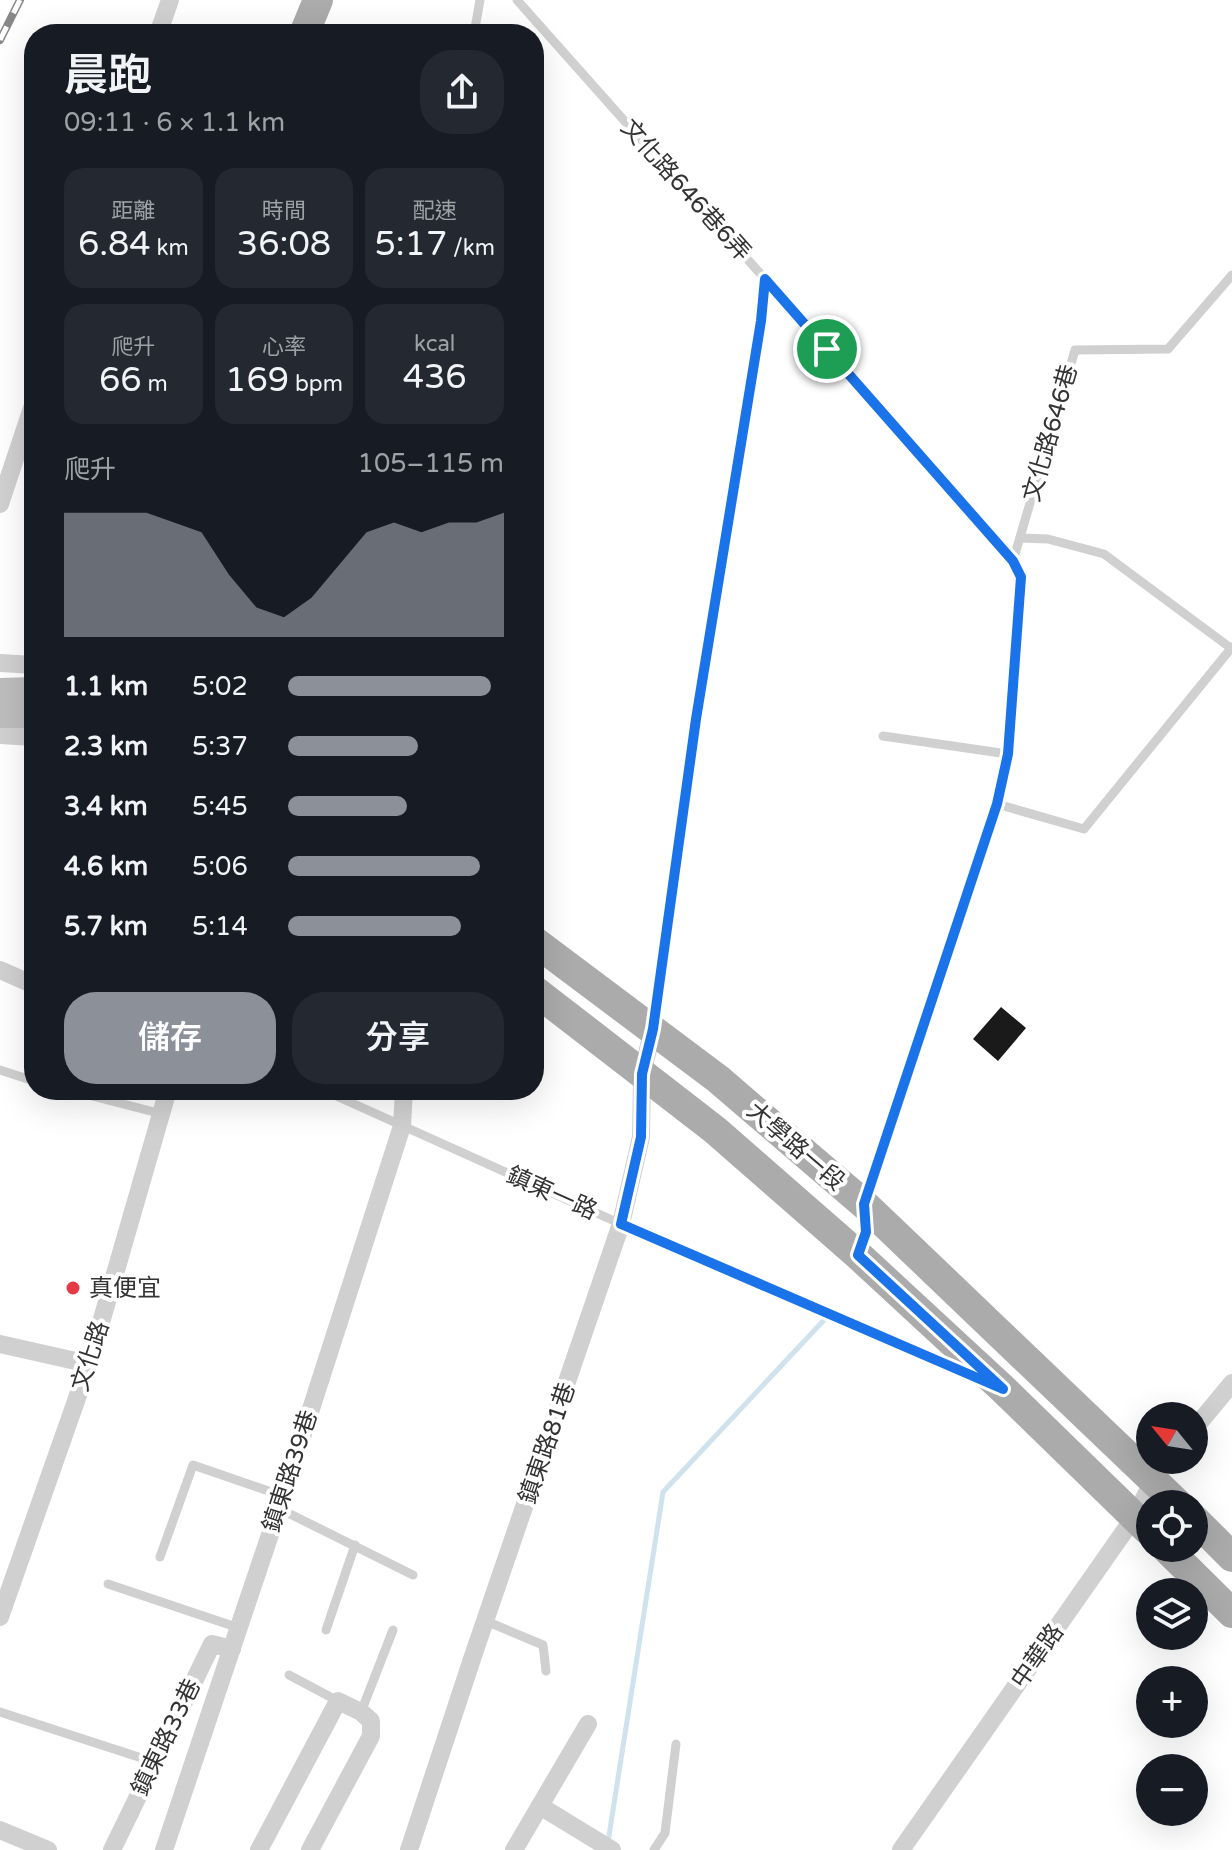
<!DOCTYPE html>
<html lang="zh-TW">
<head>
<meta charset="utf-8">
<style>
  :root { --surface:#171b24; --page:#242831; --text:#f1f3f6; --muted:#9ea1a6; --accent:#8c9099 }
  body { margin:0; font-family:"Varela Round","Noto Sans TC",sans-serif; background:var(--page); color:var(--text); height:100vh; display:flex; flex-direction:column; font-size:30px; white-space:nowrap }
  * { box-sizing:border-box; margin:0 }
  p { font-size:26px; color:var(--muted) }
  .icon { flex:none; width:44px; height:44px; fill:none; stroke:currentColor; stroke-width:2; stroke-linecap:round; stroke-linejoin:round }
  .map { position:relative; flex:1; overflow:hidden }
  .drawer { position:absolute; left:24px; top:24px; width:520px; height:1076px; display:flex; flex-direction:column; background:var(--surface); border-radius:32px; box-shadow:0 8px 32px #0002 }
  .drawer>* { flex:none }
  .needle { width:52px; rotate:300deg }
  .buttons { position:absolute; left:1136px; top:1402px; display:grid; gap:16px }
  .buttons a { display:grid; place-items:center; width:72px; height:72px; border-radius:50%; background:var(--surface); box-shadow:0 8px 32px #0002; font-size:40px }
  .pin { position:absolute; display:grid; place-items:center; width:68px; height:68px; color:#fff; margin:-34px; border:4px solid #fff; border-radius:50%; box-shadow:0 2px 8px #0007 }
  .round { display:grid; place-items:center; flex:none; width:84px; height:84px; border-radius:32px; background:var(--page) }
  .summary { display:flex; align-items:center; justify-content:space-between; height:136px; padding:0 40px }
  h1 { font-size:44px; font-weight:600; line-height:60px }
  .figures { display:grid; grid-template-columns:repeat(3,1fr); gap:12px; height:136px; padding:8px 40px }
  .figures div { display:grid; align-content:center; border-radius:20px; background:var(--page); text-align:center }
  .figures b { font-size:34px; font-weight:600 }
  .figures small { font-size:22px; font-weight:400 }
  .figures p { font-size:22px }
  .chart { height:224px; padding:16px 40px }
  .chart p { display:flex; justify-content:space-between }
  .chart svg { width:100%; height:144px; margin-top:8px; fill:var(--accent); opacity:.7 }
  .action { display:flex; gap:16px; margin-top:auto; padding:16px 40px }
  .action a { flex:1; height:92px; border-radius:32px; background:var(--accent); color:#fff; font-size:32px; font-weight:600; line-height:92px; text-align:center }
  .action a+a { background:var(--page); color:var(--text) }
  ul { padding:0 40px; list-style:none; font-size:26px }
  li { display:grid; grid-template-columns:128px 96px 1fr; align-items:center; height:60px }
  li i { height:20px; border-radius:10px; background:var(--accent) }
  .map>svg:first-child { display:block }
</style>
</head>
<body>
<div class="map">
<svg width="1232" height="1850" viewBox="0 0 1232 1850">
  <rect width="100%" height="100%" fill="#fff"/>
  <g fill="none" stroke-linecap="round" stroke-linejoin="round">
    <path stroke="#cfe2ee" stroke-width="5" d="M608,1842L663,1492L825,1319"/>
  </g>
  <path fill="#1a1a1a" d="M1001,1007L1026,1028L998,1061L973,1039Z"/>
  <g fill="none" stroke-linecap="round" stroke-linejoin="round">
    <g stroke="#d0d0d0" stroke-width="9">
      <path d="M517,0L765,279L1013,561L1021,577L1008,754L997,804L865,1200"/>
      <path d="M474,34L480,0"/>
      <path d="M1020,538L1048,539L1104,554L1232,649"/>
      <path d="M1013,561L1075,350L1168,349L1232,275"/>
      <path d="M883,736L1008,754"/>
      <path d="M997,804L1084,829L1232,647"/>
      <path d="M654,1023L696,719L761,321L765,279"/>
      <path d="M0,1070L34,1081"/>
      <path d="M69,1090L162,1114"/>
      <path d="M323,1090L621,1224L970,1375"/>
      <path d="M859,1250L866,1232L864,1214"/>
      <path d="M278,1508L413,1575"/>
      <path d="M160,1557L193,1465L283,1496"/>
      <path d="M108,1584L239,1628"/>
      <path d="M486,1621L543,1645L546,1671"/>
      <path d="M326,1630L355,1545"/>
      <path d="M289,1675L338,1701"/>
      <path d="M0,1712L154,1762"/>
      <path d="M361,1712L393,1630"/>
      <path d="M654,1850L665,1833L676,1744"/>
    </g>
    <g stroke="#d0d0d0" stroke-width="18">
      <path d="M158,34L170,0"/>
      <path d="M0,504L34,402"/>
      <path d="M0,663L34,665"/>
      <path d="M0,735L34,737"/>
      <path d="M0,970L34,985"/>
      <path d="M0,1344L89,1364"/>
      <path d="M1194,1429L1232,1383"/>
      <path d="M0,1617L89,1364L168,1090"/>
      <path d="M540,1806L612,1850"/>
      <path d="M0,1830L48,1850"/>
      <path d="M112,1850L212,1644L232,1649"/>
      <path d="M164,1850L283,1496L402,1126L404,1090"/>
      <path d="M259,1850L338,1701L361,1712L371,1721V1736L310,1850"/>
      <path d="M409,1850L473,1656L621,1224L641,1137L642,1074L653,1029"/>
      <path d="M514,1850L588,1724"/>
      <path d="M901,1850L1135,1516L1154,1479L1169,1460"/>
    </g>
    <g stroke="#bdbdbd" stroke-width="26">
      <path d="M0,691L34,690"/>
      <path d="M0,715H34"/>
    </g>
    <g stroke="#ababab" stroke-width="30">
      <path d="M304,34L318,0"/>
      <path d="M534,941L718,1079L864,1204L1178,1504"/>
      <path d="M534,990L715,1130L858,1255L1003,1389L1150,1532"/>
      <path d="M1194,1519L1232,1557"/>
      <path d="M1166,1548L1232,1613"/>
    </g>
    <defs>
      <path id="rail" d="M0,40L20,0"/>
    </defs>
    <use href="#rail" stroke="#888" stroke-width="8"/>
    <use href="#rail" stroke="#fff" stroke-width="5" stroke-dasharray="15" stroke-linecap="butt"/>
  </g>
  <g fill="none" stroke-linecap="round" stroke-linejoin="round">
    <defs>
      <path id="route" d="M765,279L1013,561L1021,577L1008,754L997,804L864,1204L866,1232L858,1255L1003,1389L621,1224L641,1137L642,1074L653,1029L696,719L761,321Z"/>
    </defs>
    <use href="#route" stroke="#fff" stroke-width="16"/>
    <use href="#route" stroke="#1a73e8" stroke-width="10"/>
  </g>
  <circle fill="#e63946" stroke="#fff" stroke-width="3" cx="73" cy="1288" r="8"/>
  <g text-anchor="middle" stroke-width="8" stroke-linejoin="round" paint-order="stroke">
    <g font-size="24" fill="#333" stroke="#fff">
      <text transform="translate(686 190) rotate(48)" y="8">文化路646巷6弄</text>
      <text transform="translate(1050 433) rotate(-74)" y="8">文化路646巷</text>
      <text transform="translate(796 1146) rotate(41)" y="8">大學路一段</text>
      <text transform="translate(552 1193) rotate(24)" y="8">鎮東一路</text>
      <text transform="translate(90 1356) rotate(-72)" y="8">文化路</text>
      <text transform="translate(547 1443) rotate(-71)" y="8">鎮東路81巷</text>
      <text transform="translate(290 1471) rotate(-72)" y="8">鎮東路39巷</text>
      <text transform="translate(1037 1656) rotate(-55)" y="8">中華路</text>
      <text transform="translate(166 1737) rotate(-64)" y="8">鎮東路33巷</text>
    </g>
    <g font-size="24" fill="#333" stroke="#fff" text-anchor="start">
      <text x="89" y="1296">真便宜</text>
    </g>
  </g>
</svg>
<div class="buttons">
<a><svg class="needle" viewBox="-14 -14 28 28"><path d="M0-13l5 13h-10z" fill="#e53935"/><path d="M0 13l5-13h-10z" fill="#9ea1a6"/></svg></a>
<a><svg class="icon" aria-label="locate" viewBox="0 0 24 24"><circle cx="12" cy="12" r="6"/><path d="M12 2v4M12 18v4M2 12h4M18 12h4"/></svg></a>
<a><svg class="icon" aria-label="layers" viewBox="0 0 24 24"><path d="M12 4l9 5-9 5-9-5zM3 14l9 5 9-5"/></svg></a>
<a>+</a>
<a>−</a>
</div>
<div class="pin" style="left:827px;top:349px;background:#1e9e55"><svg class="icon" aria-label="arrive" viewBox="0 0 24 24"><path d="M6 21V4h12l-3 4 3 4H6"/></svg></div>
<section class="drawer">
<div class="summary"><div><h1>晨跑</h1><p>09:11 · 6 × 1.1 km</p></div><a class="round"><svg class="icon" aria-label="share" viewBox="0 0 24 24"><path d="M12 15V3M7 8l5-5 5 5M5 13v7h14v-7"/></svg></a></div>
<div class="figures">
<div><p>距離</p><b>6.84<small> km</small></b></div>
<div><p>時間</p><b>36:08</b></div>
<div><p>配速</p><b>5:17<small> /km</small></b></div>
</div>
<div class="figures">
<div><p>爬升</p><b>66<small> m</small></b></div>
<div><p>心率</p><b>169<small> bpm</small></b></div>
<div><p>kcal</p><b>436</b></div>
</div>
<div class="chart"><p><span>爬升</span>105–115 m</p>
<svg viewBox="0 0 160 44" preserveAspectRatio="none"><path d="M0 44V6L10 6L20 6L30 6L40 9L50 12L60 25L70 35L80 38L90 32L100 22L110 12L120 9L130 12L140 9L150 9L160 6V44z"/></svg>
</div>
<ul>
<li><b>1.1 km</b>5:02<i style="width:94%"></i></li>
<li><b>2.3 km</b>5:37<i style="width:60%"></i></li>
<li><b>3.4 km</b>5:45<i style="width:55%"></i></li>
<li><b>4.6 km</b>5:06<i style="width:89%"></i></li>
<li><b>5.7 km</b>5:14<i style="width:80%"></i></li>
</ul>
<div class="action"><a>儲存</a><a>分享</a></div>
</section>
</div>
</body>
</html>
